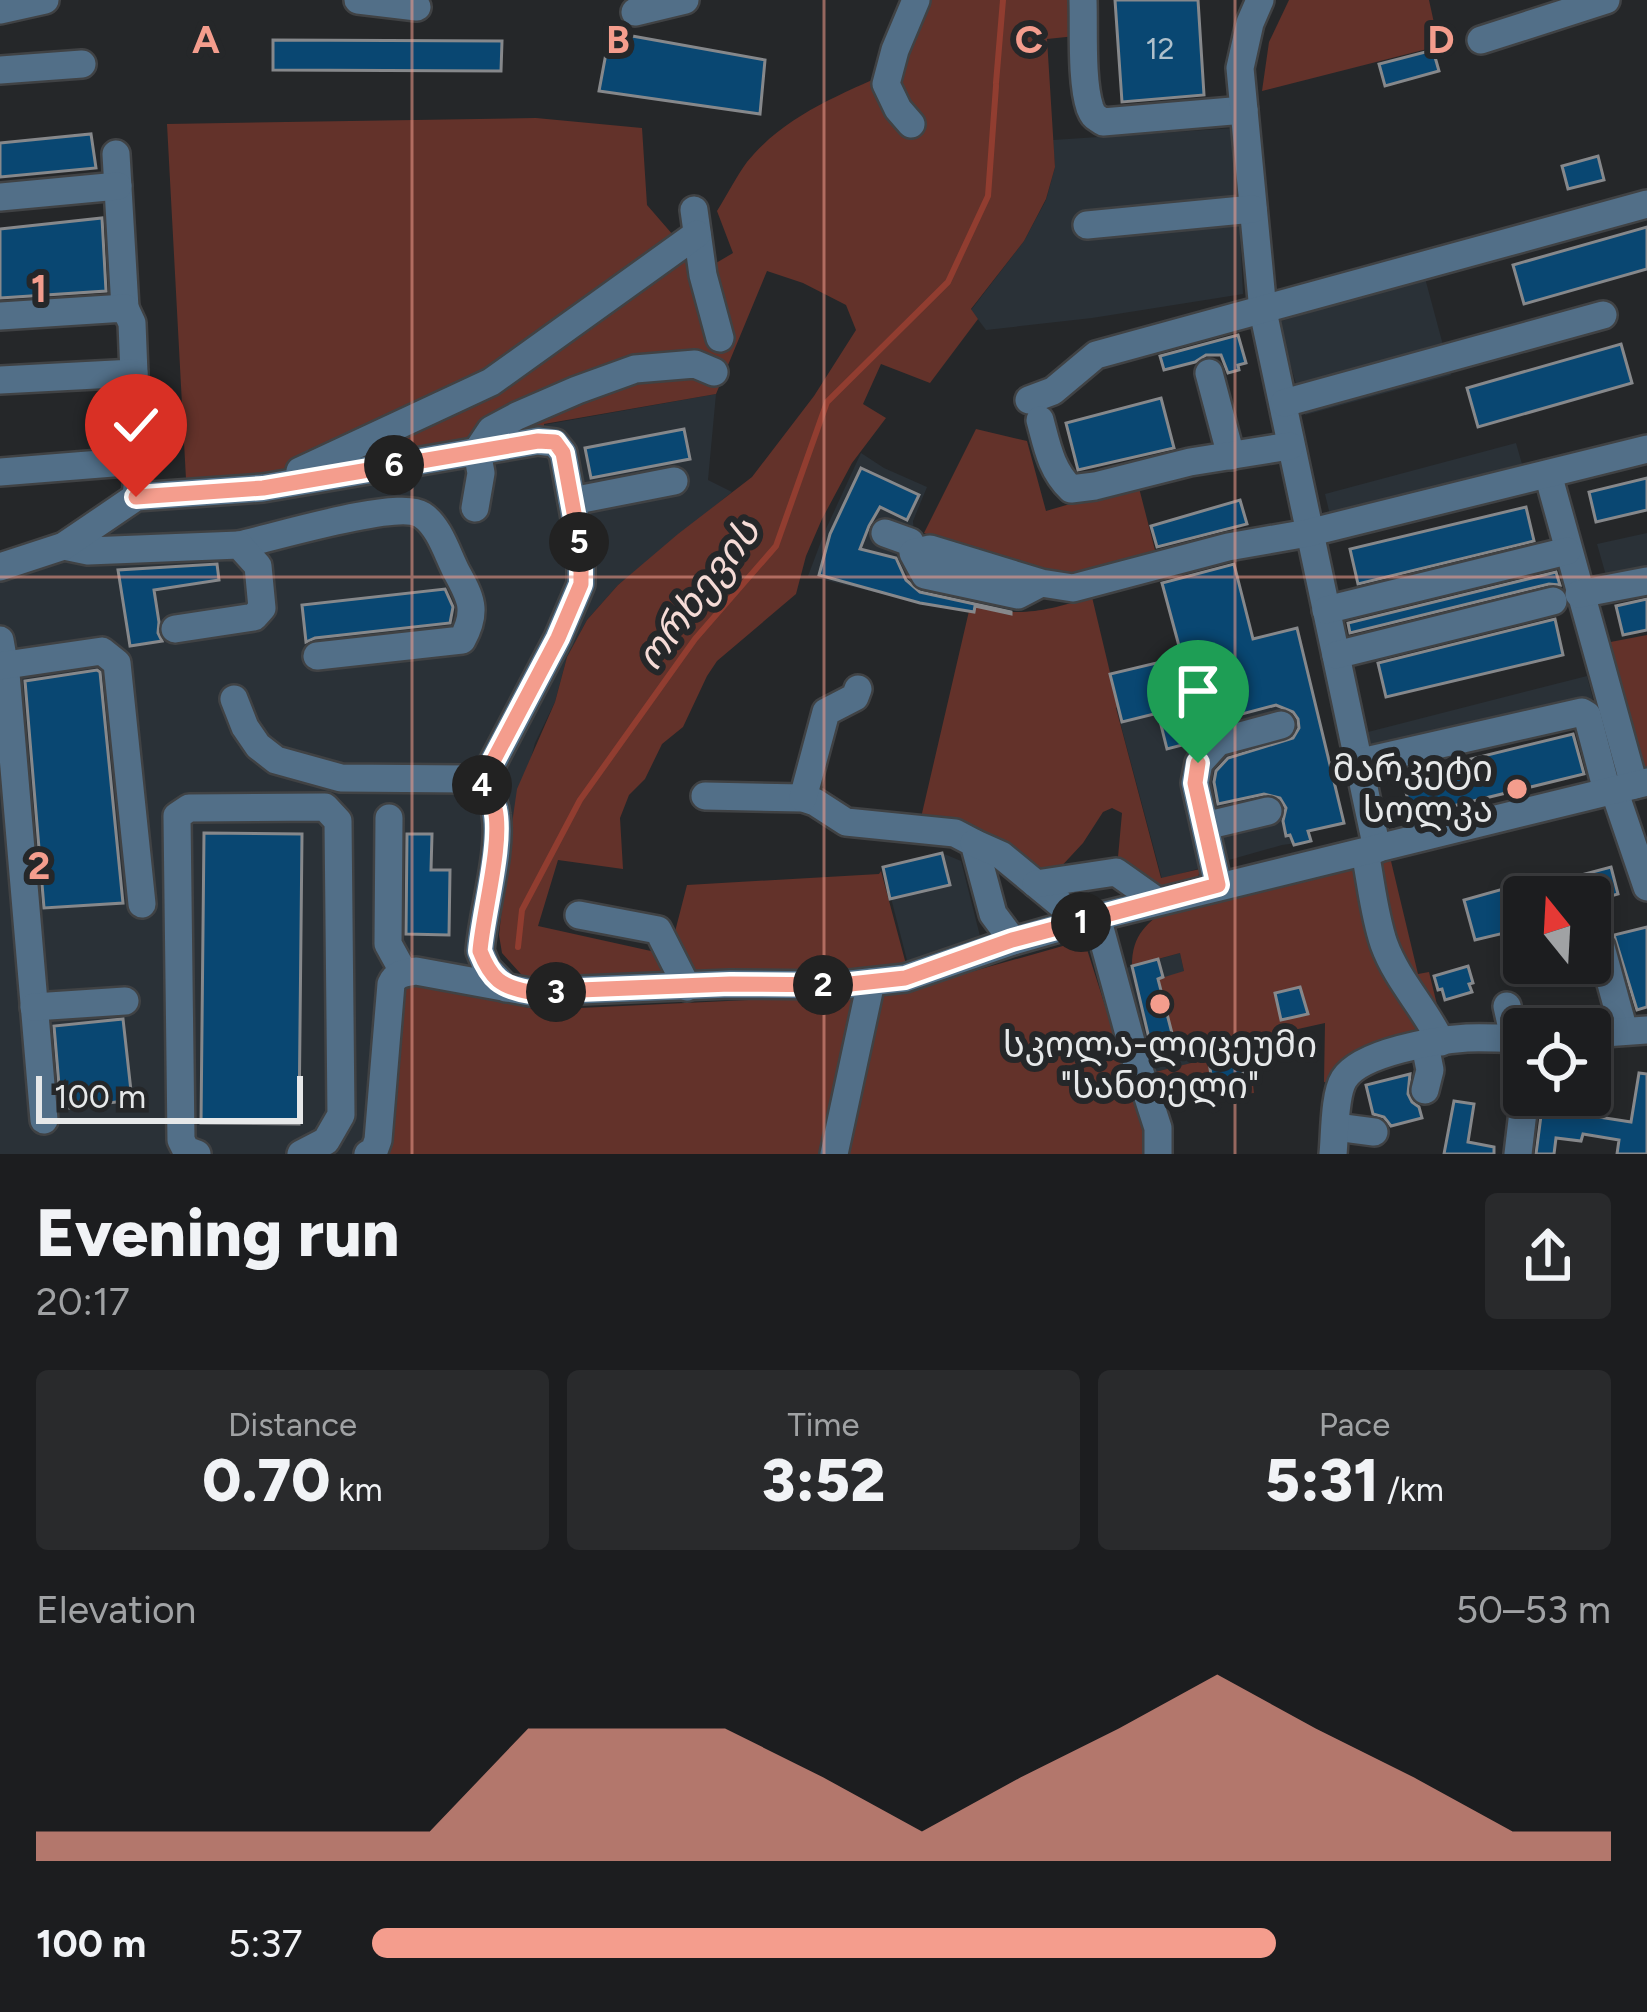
<!DOCTYPE html>
<html lang="en">
<head>
<meta charset="utf-8">
<style>
  :root { --surface:#1c1d1f; --page:#292a2c; --text:#f1f3f6; --muted:#a0a2a4; --line:#3a3b3d; --accent:#f49d8d }
  body { margin:0; font-family:Figtree,"Noto Sans Georgian",sans-serif; background:var(--page); color:var(--text); height:100vh; display:flex; flex-direction:column; font-size:45px; white-space:nowrap }
  * { box-sizing:border-box; margin:0 }
  p { font-size:39px; color:var(--muted) }
  .icon { flex:none; width:66px; height:66px; fill:none; stroke:currentColor; stroke-width:2; stroke-linecap:round; stroke-linejoin:round }
  .map { position:relative; height:1154px; overflow:hidden }
  .side { display:flex; flex-direction:column; background:var(--surface); flex:1 }
  .side>* { flex:none }
  .needle { width:78px; rotate:342deg }
  .fabs { position:absolute; left:1503px; top:876px; display:grid; gap:24px }
  .fabs a { display:grid; place-items:center; width:108px; height:108px; border-radius:12px; background:var(--surface); box-shadow:0 6px 18px #0003,0 0 0 3px var(--line); font-size:60px }
  .scale { position:absolute; left:36px; bottom:30px; width:267px; box-sizing:border-box; padding-left:12px; border:6px solid #e6e8e9; border-top:0; font-size:33px; line-height:42px; white-space:nowrap; color:#e6e8e9; -webkit-text-stroke:9px #252729; paint-order:stroke }
  .pin { position:absolute; display:grid; place-items:center; width:102px; height:102px; color:#fff; margin:-123px -51px; border-radius:50% 50% 50% 0; rotate:-45deg; box-shadow:0 0 12px #0007 }
  .pin .icon { rotate:45deg }
  .km { position:absolute; width:60px; height:60px; margin:-30px; border-radius:50%; background:#222; color:#fff; font-size:33px; line-height:60px; text-align:center }
  .round { display:grid; place-items:center; flex:none; width:126px; height:126px; border-radius:12px; background:var(--page) }
  .summary { display:flex; align-items:center; justify-content:space-between; height:204px; padding:0 36px }
  h1 { font-size:66px; font-weight:800; line-height:90px }
  .metrics { display:grid; grid-template-columns:repeat(3,1fr); gap:18px; height:204px; padding:12px 36px }
  .metrics div { display:grid; align-content:center; border-radius:12px; background:var(--page); text-align:center }
  .metrics b { font-size:60px; font-weight:800 }
  .metrics small { font-size:33px; font-weight:400 }
  .metrics p { font-size:33px }
  .chart { height:336px; padding:24px 36px }
  .chart p { display:flex; justify-content:space-between }
  .chart svg { width:100%; height:216px; margin-top:12px; fill:var(--accent); opacity:.7 }
  ul { padding:0 36px; list-style:none; font-size:39px }
  li { display:grid; grid-template-columns:192px 144px 1fr; align-items:center; height:90px }
  li i { height:30px; border-radius:15px; background:var(--accent) }
  .map>svg:first-child { display:block }
</style>
</head>
<body>
<div class="map">
<svg width="1647" height="1154" viewBox="0 0 1647 1154">
  <rect width="100%" height="100%" fill="#252729"/>
  <g fill="#2a3137">
    <path d="M1235,128L1243,294L1092,318L986,330L971,310L1024,241L1046,200L1055,167L1053,140Z"/>
    <path d="M1425,278L1451,375L1305,415L1278,322Z"/>
    <path d="M716,394L708,480L732,492L618,585L587,620L567,657L555,702L535,743L475,971L368,1141L356,1154H0V575L148,505L548,448L543,425Z"/>
    <path d="M1516,443L1522,464L1330,515L1325,494Z"/>
    <path d="M861,453L884,468L927,487L913,521L914,534L1014,600L1011,614L974,613L920,603L808,576L825,531Z"/>
    <path d="M1647,533V568L1607,579L1597,544Z"/>
    <path d="M1297,628L1344,823L1309,831L1311,841L1282,845L1162,879L1116,707L1110,674Z"/>
    <path d="M1587,676L1593,699L1569,705L1567,700L1371,747L1368,732Z"/>
    <path d="M942,853L961,861L980,936L973,950L909,968L883,867Z"/>
    <path d="M1180,953L1204,1060L1151,1073L1119,970Z"/>
  </g>
  <g fill="#63322a">
    <path d="M928,0H1073L1076,36L1047,39L1055,167L1046,199L1024,241L971,309L978,319L930,383L881,364L863,404L886,418L852,463L822,519L806,556L796,594L717,661L707,676L683,727L662,744L645,779L629,795L620,818L623,869L558,860L538,926L669,955L687,885L879,874L881,871L907,968L873,974L529,983L502,953L499,935L508,851L517,789L555,702L567,657L587,620L618,585L678,534L752,477L814,396L856,330L846,305L803,283L767,271L716,394L544,424V432L262,480L186,479L167,124L536,118L642,128L647,205L686,250L711,266L733,253L717,211C727,195 736,177 747,162C787,113 845,93 901,67Z"/>
    <path d="M1289,0H1429L1439,46L1262,91L1269,42Z"/>
    <path d="M976,429L1027,441L1046,511L1138,484L1156,554C1130,561 1099,574 1072,574C1020,574 971,553 924,533Z"/>
    <path d="M1092,597L1118,706L1116,708L1161,878L1200,869L1198,878L1161,888L1146,883L1137,869L1118,857L1122,813L1112,808L1103,812L1083,843L1057,871H1031L920,822L969,611L974,612L975,607C1025,617 1044,611 1092,597Z"/>
    <path d="M1647,635V771L1635,766L1600,644Z"/>
    <path d="M1390,857L1418,974L1429,972L1444,1033L1332,1084L1324,1082L1325,1023L1248,1040L1254,1093L1161,1102L1151,1073L1203,1060L1198,1036L1174,1042L1158,979L1184,971L1180,953L1132,966C1132,934 1147,923 1171,906Z"/>
    <path d="M1084,940L1142,1121L1143,1154H377L396,1009L407,981L538,1010L876,994L903,991Z"/>
  </g>
  <g fill="none" stroke-linecap="round" stroke-linejoin="round">
    <g stroke="#913d30" stroke-width="6">
      <path d="M996,83L1003,0"/>
      <path d="M518,947L522,910L580,800L695,639L776,546L827,402L948,282L988,196L996,86"/>
    </g>
  </g>
  <g fill="#094772" stroke="#86888b" stroke-width="3">
    <path d="M1115,0H1198L1204,95L1122,102Z"/>
    <path d="M610,32L765,60L760,114L599,91Z"/>
    <path d="M273,40L502,41L501,71L273,70Z"/>
    <path d="M1433,50L1439,71L1385,86L1379,64Z"/>
    <path d="M91,134L96,168L0,177V143Z"/>
    <path d="M1598,156L1604,180L1568,189L1562,166Z"/>
    <path d="M102,218L106,291L0,298V229Z"/>
    <path d="M1647,227V269L1524,304L1513,265Z"/>
    <path d="M1238,335L1246,363L1238,365L1239,370L1228,373L1221,355H1206L1195,362L1164,370L1160,356Z"/>
    <path d="M1621,344L1632,383L1478,427L1467,388Z"/>
    <path d="M1161,398L1174,448L1078,470L1066,423Z"/>
    <path d="M684,429L690,459L591,478L585,448Z"/>
    <path d="M861,468L919,495L907,520L880,507L869,526L860,549L896,558L906,580L920,592L1011,612V614L975,606L974,612L920,603L819,575L830,534Z"/>
    <path d="M1647,478V510L1596,522L1589,492Z"/>
    <path d="M1240,500L1247,524L1157,547L1151,526Z"/>
    <path d="M1526,507L1534,541L1358,584L1350,549Z"/>
    <path d="M217,564L219,580L154,590L159,622L158,633L162,641L130,646L118,570Z"/>
    <path d="M1234,564L1253,639L1297,628L1344,823L1308,831L1311,841L1294,845L1290,835L1286,836L1283,821L1286,808L1280,798L1264,794L1218,804L1214,782L1216,771L1228,758L1293,738L1299,728L1298,719L1293,712L1276,705L1200,725L1202,733L1194,742L1167,749L1158,713L1122,722L1110,674L1182,657L1162,583Z"/>
    <path d="M1556,572L1560,585L1549,584L1350,633L1348,623Z"/>
    <path d="M445,589L453,607L450,623L315,638L306,642L302,605Z"/>
    <path d="M1647,599V630L1623,635L1616,606Z"/>
    <path d="M1555,619L1563,655L1386,697L1378,663Z"/>
    <path d="M97,670L100,672L123,903L44,908L25,681Z"/>
    <path d="M1573,734L1584,774L1412,816L1402,776Z"/>
    <path d="M204,833L302,834L299,1124L201,1123Z"/>
    <path d="M407,834H432L431,870H450L449,935L406,934Z"/>
    <path d="M942,853L950,885L890,899L883,867Z"/>
    <path d="M1611,867L1618,894L1590,902L1581,875Z"/>
    <path d="M1503,889L1513,931L1475,940L1464,900Z"/>
    <path d="M1647,927V1007L1637,1010L1614,935Z"/>
    <path d="M1158,959L1163,977L1158,979L1175,1045L1152,1051L1132,966Z"/>
    <path d="M1468,966L1473,983L1469,984L1472,992L1445,1000L1442,989L1438,990L1434,976Z"/>
    <path d="M1300,987L1308,1014L1281,1020L1275,993Z"/>
    <path d="M123,1019L132,1100L61,1109L54,1026Z"/>
    <path d="M1239,1044L1244,1080L1212,1082L1207,1048Z"/>
    <path d="M1639,1073L1647,1074V1154H1617L1619,1140L1583,1134L1581,1141L1556,1138L1554,1154H1536L1542,1108L1553,1109L1555,1095H1589L1586,1115L1631,1122Z"/>
    <path d="M1410,1074L1408,1094L1412,1102L1419,1107L1422,1118L1391,1126L1384,1117L1373,1114L1366,1085Z"/>
    <path d="M1454,1101L1474,1104L1468,1142L1494,1147V1154H1444Z"/>
  </g>
  <g fill="none" stroke-linecap="round" stroke-linejoin="round">
    <defs>
      <g id="minor">
        <path d="M358,0L417,7"/>
        <path d="M1083,0C1084,29 1081,82 1090,108C1094,118 1095,116 1103,122L1244,110"/>
        <path d="M1260,0L1250,23L1240,68L1263,311L1377,849"/>
        <path d="M0,10L45,0"/>
        <path d="M635,12L685,0"/>
        <path d="M1481,40L1606,0"/>
        <path d="M0,70L82,64"/>
        <path d="M911,124L898,109L886,84L895,50L916,0"/>
        <path d="M116,154L125,308"/>
        <path d="M0,197L118,186"/>
        <path d="M694,210L703,275L720,338"/>
        <path d="M1087,225L1253,209"/>
        <path d="M0,316L125,308L132,323L138,476L136,497"/>
        <path d="M1209,373L1231,456"/>
        <path d="M0,380L134,373"/>
        <path d="M1029,400L1053,391L1096,355L1647,204"/>
        <path d="M1284,403L1603,315"/>
        <path d="M1040,420C1047,446 1051,470 1071,489L1095,486L1190,462L1290,446"/>
        <path d="M300,471L491,382L697,234"/>
        <path d="M0,472L138,461"/>
        <path d="M1548,474L1634,785"/>
        <path d="M572,501L674,481"/>
        <path d="M475,508L481,473L477,451L491,430L517,416L577,390L635,369L695,364L714,372"/>
        <path d="M885,533L910,542"/>
        <path d="M239,545C272,538 398,499 422,515C439,526 447,553 456,571C471,598 478,611 462,640L317,656"/>
        <path d="M64,546L88,551L239,545L258,566L262,608L254,617L175,629"/>
        <path d="M0,567L64,546L136,497L263,488L538,441L555,443L563,453L581,551V584L558,638L481,785"/>
        <path d="M1041,583L1018,595L925,575L913,553L930,549L1041,583L1073,588L1228,547L1308,533L1647,449"/>
        <path d="M1579,594L1647,581"/>
        <path d="M1326,610L1567,551"/>
        <path d="M0,640L6,674L44,1120"/>
        <path d="M1336,655L1553,601"/>
        <path d="M0,666L102,651L117,663L142,904"/>
        <path d="M234,699L245,727L258,746L276,760L341,778L468,779C484,786 494,797 496,815C502,851 483,912 480,951L487,968L506,988"/>
        <path d="M1357,763L1582,712L1587,715L1607,791"/>
        <path d="M1614,790L1647,887"/>
        <path d="M705,796L803,798L815,802L846,822L955,833L974,843L993,914L1013,941"/>
        <path d="M803,798L826,712L855,697L858,689"/>
        <path d="M389,818L388,944L404,973"/>
        <path d="M1205,826L1268,811"/>
        <path d="M974,843L1001,855L1081,921"/>
        <path d="M1365,852C1371,882 1374,915 1384,944C1397,980 1425,1008 1441,1042"/>
        <path d="M1036,884L1116,872L1157,901"/>
        <path d="M1218,885L1195,783L1199,763L1218,742L1281,725"/>
        <path d="M579,915L658,930L687,987"/>
        <path d="M1097,917L1136,1060L1158,1128V1154"/>
        <path d="M1601,947L1624,1031"/>
        <path d="M1507,1006L1514,1038"/>
        <path d="M34,1007L125,1001"/>
        <path d="M1590,1034L1647,1030"/>
        <path d="M1425,1090L1430,1070L1425,1045"/>
        <path d="M1336,1127L1374,1132"/>
        <path d="M197,1154L186,1150L181,1140L177,816L189,808L325,807L338,821L341,1115L326,1141L301,1154"/>
        <path d="M368,1154L374,1151L378,1140L391,984C396,973 405,973 416,971L530,992L730,984L841,985L905,978L1013,941L1097,917L1647,782"/>
        <path d="M834,1154L871,982"/>
        <path d="M1333,1154C1335,1135 1334,1095 1344,1079C1361,1052 1437,1040 1467,1038C1486,1037 1505,1039 1524,1038"/>
        <path d="M1518,1154L1525,1095"/>
      </g>
    </defs>
    <use href="#minor" stroke="#404244" stroke-width="32"/>
    <use href="#minor" stroke="#526f88" stroke-width="27"/>
  </g>
  <g fill="none" stroke-linecap="round" stroke-linejoin="round">
    <defs>
      <path id="route" d="M136,497L263,488L538,441L555,442L563,453L581,551V584L558,638L481,784C487,793 493,799 495,809C503,843 483,913 480,951C491,979 501,987 530,992L730,984L841,985L905,978L1012,940L1218,885L1195,783L1198,763"/>
    </defs>
    <use href="#route" stroke="#fff" stroke-width="24"/>
    <use href="#route" stroke="#f49d8d" stroke-width="15"/>
  </g>
  <path fill="none" stroke="#f49d8d" stroke-width="3" stroke-opacity="0.55" d="M412,0V1154M824,0V1154M1235,0V1154M0,577H1647"/>
  <g fill="#f49d8d" stroke="#252729" stroke-width="4.5">
    <circle cx="1517" cy="789" r="12"/>
    <circle cx="1160" cy="1004" r="12"/>
  </g>
  <g text-anchor="middle" stroke-width="12" stroke-linejoin="round" paint-order="stroke">
    <g font-size="30" fill="#afc0cb">
      <text x="1160" y="59">12</text>
    </g>
    <g font-size="36" fill="#e6e8e9" stroke="#252729" text-anchor="end">
      <text x="1493" y="781">მარკეტი<tspan x="1493" dy="41">სოლკა</tspan></text>
      <text x="1160" y="1057" text-anchor="middle">სკოლა-ლიცეუმი<tspan x="1160" dy="41">"სანთელი"</tspan></text>
    </g>
    <g font-size="39" font-style="italic" fill="#f5dbd6" stroke="#252729">
      <text transform="translate(697 594) rotate(-53)" y="14">ორხევის</text>
    </g>
  </g>
  <g font-size="39" text-anchor="middle" font-weight="bold" fill="#f49d8d" stroke="#252729" stroke-width="12" stroke-linejoin="round" paint-order="stroke">
    <text x="206" y="53">A</text>
    <text x="618" y="53">B</text>
    <text x="1029" y="53">C</text>
    <text x="1441" y="53">D</text>
    <text x="39" y="302">1</text>
    <text x="39" y="879">2</text>
  </g>
</svg>
<div class="fabs">
<a><svg class="needle" viewBox="-14 -14 28 28"><path d="M0-13l5 13h-10z" fill="#e53935"/><path d="M0 13l5-13h-10z" fill="#a0a2a4"/></svg></a>
<a><svg class="icon" aria-label="locate" viewBox="0 0 24 24"><circle cx="12" cy="12" r="6"/><path d="M12 2v4M12 18v4M2 12h4M18 12h4"/></svg></a>
</div>
<div class="scale">100 m</div>
<div class="pin" style="left:1198px;top:763px;background:#1e9e55"><svg class="icon" aria-label="arrive" viewBox="0 0 24 24"><path d="M6 21V4h12l-3 4 3 4H6"/></svg></div>
<div class="pin" style="left:136px;top:497px;background:#d93025"><svg class="icon" aria-label="check" viewBox="0 0 24 24"><path d="M5 12l5 5 9-10"/></svg></div>
<b class="km" style="left:1081px;top:922px">1</b>
<b class="km" style="left:823px;top:985px">2</b>
<b class="km" style="left:556px;top:992px">3</b>
<b class="km" style="left:482px;top:785px">4</b>
<b class="km" style="left:579px;top:542px">5</b>
<b class="km" style="left:394px;top:465px">6</b>
</div>
<section class="side">
<div class="summary"><div><h1>Evening run</h1><p>20:17</p></div><a class="round"><svg class="icon" aria-label="share" viewBox="0 0 24 24"><path d="M12 15V3M7 8l5-5 5 5M5 13v7h14v-7"/></svg></a></div>
<div class="metrics">
<div><p>Distance</p><b>0.70<small> km</small></b></div>
<div><p>Time</p><b>3:52</b></div>
<div><p>Pace</p><b>5:31<small> /km</small></b></div>
</div>
<div class="chart"><p><span>Elevation</span>50–53 m</p>
<svg viewBox="0 0 160 44" preserveAspectRatio="none"><path d="M0 44V38L10 38L20 38L30 38L40 38L50 17L60 17L70 17L80 27L90 38L100 27L110 17L120 6L130 17L140 27L150 38L160 38V44z"/></svg>
</div>
<ul>
<li><b>100 m</b>5:37<i style="width:73%"></i></li>
</ul>
</section>
</body>
</html>
